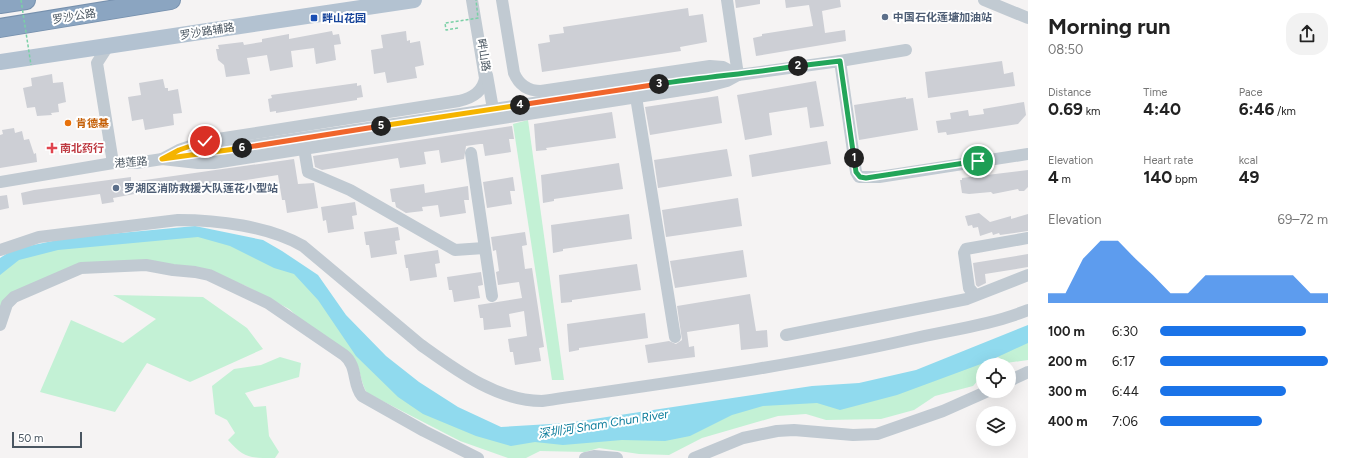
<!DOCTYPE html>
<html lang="en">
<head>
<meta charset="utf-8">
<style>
  :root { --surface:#fff; --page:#f2f2f2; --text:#222; --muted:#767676; --accent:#1a73e8 }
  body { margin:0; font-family:Figtree,"Noto Sans SC",sans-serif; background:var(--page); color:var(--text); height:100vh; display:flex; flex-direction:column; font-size:15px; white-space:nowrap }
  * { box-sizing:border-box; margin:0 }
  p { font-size:13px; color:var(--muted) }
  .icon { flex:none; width:22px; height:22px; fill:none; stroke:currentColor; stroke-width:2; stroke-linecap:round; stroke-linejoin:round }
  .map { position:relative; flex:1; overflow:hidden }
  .sheet { display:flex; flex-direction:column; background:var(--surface); width:320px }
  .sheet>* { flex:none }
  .buttons { position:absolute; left:976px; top:358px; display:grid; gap:8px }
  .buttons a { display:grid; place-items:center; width:40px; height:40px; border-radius:50%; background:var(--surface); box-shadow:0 4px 16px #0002; font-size:20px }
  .scale { position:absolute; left:12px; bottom:10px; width:70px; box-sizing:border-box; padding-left:4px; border:2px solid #4a5661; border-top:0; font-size:11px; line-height:14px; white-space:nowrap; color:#4a5661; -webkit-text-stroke:3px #fff; paint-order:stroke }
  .pin { position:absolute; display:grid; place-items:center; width:34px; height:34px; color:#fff; margin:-17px; border:2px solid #fff; border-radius:50%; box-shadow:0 1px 4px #0007 }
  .km { position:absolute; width:20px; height:20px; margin:-10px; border-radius:50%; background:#222; color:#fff; font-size:11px; line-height:20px; text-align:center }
  .round { display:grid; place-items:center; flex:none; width:42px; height:42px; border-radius:16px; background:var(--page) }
  .head { display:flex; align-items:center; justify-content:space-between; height:68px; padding:0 20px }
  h1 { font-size:22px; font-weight:700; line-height:30px }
  .metrics { display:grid; grid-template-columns:repeat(3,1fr); gap:6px; height:68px; padding:4px 20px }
  .metrics div { display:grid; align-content:center }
  .metrics b { font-size:17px; font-weight:700 }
  .metrics small { font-size:11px; font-weight:400 }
  .metrics p { font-size:11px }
  .chart { height:112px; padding:8px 20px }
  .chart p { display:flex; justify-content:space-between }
  .chart svg { width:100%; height:72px; margin-top:4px; fill:var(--accent); opacity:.7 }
  ul { padding:0 20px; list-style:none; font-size:13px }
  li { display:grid; grid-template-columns:64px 48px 1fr; align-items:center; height:30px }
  li i { height:10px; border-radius:5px; background:var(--accent) }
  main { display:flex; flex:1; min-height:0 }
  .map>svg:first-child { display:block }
</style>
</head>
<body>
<main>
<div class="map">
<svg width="1028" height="458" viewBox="0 0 1028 458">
  <rect width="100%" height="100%" fill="#f5f3f3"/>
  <g fill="#c3f1d5">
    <path d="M528,120L564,380H552L513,124Z"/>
    <path d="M213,236L288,263L359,346L482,431L642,419L826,398L982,359L983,375L973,386L935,396L914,410L881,419L826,420L806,414L778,416L702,438L669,455L639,454L599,448L585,452L540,451L526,458H508L460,441L367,393C360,382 361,368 353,357L308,326L289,309L246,286L201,268L75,271L14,297L0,327V265L68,241Z"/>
    <path d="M113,295L203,297L247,328L263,349L190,382L147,363L115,412L40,392L71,320L123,343L156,319Z"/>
    <path d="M1028,340V360L1006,363L993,353Z"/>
    <path d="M280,357L301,363L299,377L245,393L254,407L266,406L269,436L279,452L275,458C249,458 244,458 228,440L235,433L227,420L215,414L212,386L234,369L261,365Z"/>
  </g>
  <path fill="#90daee" d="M195,226L263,240L282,251L318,275L346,315L386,356L419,382L458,407L501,427L567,423L812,386L859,383L916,370L1028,325V343L989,361L897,395L840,410L817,403L763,406L732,415L690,436L665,441L622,440L563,445L535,442L511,446L476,436L423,414L398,397L356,356L318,300L294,274L274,268L230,246L198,237L58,250L19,260L0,275V258L14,249L67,238Z"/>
  <g fill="#cdcfd5">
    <path d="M735,0H760V4L736,8Z"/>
    <path d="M785,0H840L841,7L822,11L825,33L845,30L846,41L756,56L753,38L762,36V34L813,26L809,5L786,8Z"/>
    <path d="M688,8L689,16L703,14L707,42L680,47L681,51L542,72L538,44L550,42L549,35L564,33L563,27Z"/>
    <path d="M332,31L333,35L339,34L341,44L334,45L336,60L316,64L314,48L291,51L293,67L270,71L267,55L247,58L250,74L226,77L224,65L218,60L216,49H219L218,45L243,42L244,45L262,42V39L289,34V39Z"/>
    <path d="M406,31L407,41L410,40V43L420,41L424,65L415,67L417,78L387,83L385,72L374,74L371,50L383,48L381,35Z"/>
    <path d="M1002,61L1004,74L1013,72L1015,86L928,98L925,72Z"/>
    <path d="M52,74L53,83L63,82L66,102L58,104L59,112L51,113L52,115L37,116L35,107L27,108L23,88L32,86L31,78Z"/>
    <path d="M163,79L165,88H168V91L178,89L182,113L173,114L174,125L145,130L143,119L132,121L128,97L141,95L139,83Z"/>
    <path d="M816,81L824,126L810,128L807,107L769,113L772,135L745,140L737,95Z"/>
    <path d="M357,83V86L361,85L363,97L357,98V100L276,113V111L270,112L268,99L272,98L271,95Z"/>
    <path d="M718,96L722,123L650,135L645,107Z"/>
    <path d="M906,97V99L913,98L918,130L859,140L854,105Z"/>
    <path d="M1024,102L1026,115L1018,124L947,135L946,132L938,133L936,121L951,119L950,113L968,110L969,116L984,114L983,109Z"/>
    <path d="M612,112L616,138L546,148L547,150L536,151L534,124Z"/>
    <path d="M512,126L514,139H509L511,152L485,156L483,144H480L466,146L464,159L441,163L439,150L424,152L426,164L400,168L398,158L322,170L315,167L313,156Z"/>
    <path d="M14,128L15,133L22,131L24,140L29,139L34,154L36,153L37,162L0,168V135L3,134L2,130Z"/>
    <path d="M827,141L831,164L752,177L749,155Z"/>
    <path d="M727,149L732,176L658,188L654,160Z"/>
    <path d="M294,159L298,184L314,183L318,208L287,213L285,200H282L278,175L187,189L146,194L145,192L113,198L114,202L102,204L100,194L23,205L21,193L34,190L131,177V182Z"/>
    <path d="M619,163L623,189L554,199V201L543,203L541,175Z"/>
    <path d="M1028,170V187L1024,191H1019L1018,189L993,194L991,192L969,194L962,193L960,180H962V178Z"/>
    <path d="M513,177L515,191H510L512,204L487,208L483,182Z"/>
    <path d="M424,184L425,193L468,186L469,200H464L466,213L440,217L438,205L422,207L423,211L406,213L396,207L395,202H392L390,189Z"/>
    <path d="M7,195L9,208L0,210V196Z"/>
    <path d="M738,198L742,226L666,237L662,210Z"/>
    <path d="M355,202L357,215L352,216L354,229L328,233L326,220L323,221L321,207Z"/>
    <path d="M979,213L990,222L1011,216V219L1028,214V231L1000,235L999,233L993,235L992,232L980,236L978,227L973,228L972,225L968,226L965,216Z"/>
    <path d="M629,214L632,239L563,249V251L553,253L551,225Z"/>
    <path d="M398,227L400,240L395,241L397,254L371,258L369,245H366L364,232Z"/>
    <path d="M525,232L527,245L522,246L525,269L532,268L544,347L539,348L541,361L515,365L513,352H510L508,339L527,336L524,311L509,314L511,327L484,330L483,318H480L478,305L522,298L519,282L498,285L496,272L499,271L496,250L493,251L491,237Z"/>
    <path d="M438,250L440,263L435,264L437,277L410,281L408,268H406L404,255Z"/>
    <path d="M743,250L747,277L675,288L670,261Z"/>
    <path d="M1028,254V267L985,274L986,283L978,287L976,285L973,263Z"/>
    <path d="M637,264L641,290L572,300V302L561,303L559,275Z"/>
    <path d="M481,272L483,285L478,286L480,298L454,302L452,290H449L447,277Z"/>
    <path d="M750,294L756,331L767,330L768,347L741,350L739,324L687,332L689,347L694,346L695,357L648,363L645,345L669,341L676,344L682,340L677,306Z"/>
    <path d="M645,313L648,338L579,348V350L569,352L567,324Z"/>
  </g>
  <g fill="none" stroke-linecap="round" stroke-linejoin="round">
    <defs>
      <g id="highway">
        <path d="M0,4L26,0"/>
        <path d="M0,28L171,0"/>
      </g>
    </defs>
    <use href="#highway" stroke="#7690ad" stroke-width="20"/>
    <g stroke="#c1cad2" stroke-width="12">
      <path d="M472,0L485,78C483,92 472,98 459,101L205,141L179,150L162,159L198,163H214L708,86L727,81L738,75L723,67L710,66L541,91C528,91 519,85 514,73L502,0"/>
      <path d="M727,0L738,75"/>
      <path d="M984,0L1028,18"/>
      <path d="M108,46L97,63L113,163"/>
      <path d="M840,61L906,50"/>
      <path d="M487,75L493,109"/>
      <path d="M636,97L675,337"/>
      <path d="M304,148L308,172L350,190L455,250L484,248"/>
      <path d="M471,153L492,296"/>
      <path d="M0,182L113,163H136L718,75H738L840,61L856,172L859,177H879L1028,154"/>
      <path d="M0,250L39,237L178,220C217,220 269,226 303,246L421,345C456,370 497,401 542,401C665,383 789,367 911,339C950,330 991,325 1028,310"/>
      <path d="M975,295L969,288L964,253L966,249L1028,238"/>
      <path d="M0,325L7,304L14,297L81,268L146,265L173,270L195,272L209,275L268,303L344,355C358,366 352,384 362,396L424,431L478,458"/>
      <path d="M786,335L967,299L1028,275"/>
      <path d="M1009,381L1028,372"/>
      <path d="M585,458L594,456L617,458"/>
      <path d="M694,458L743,438L777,431L794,430L853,435L877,434L943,411L988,391"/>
    </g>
    <path stroke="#b3c2d1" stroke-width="16" d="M0,62L414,0"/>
    <use href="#highway" stroke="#8ba5c1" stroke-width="18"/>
    <g stroke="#7ad0a6" stroke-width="1.5" stroke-dasharray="3 2" stroke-linecap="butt">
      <path d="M21,0L31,65"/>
      <path d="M458,28L446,30L445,23L478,18L476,0"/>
    </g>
  </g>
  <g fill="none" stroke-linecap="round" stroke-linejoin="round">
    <defs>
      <path id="split-1" d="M854,158L856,172L860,177L866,178L978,161"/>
      <path id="split-2" d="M798,66L840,61L854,158"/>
      <path id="split-3" d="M659,84C705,77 752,73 798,66"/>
      <path id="split-4" d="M520,105L659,84"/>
      <path id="split-5" d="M381,126L520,105"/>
      <path id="split-6" d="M242,148L381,126"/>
      <path id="split-7" d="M205,141L179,150L162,159L242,148"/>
    </defs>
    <use href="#split-1" stroke="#fff" stroke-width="8"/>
    <use href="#split-2" stroke="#fff" stroke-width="8"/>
    <use href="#split-3" stroke="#fff" stroke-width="8"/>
    <use href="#split-4" stroke="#fff" stroke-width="8"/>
    <use href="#split-5" stroke="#fff" stroke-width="8"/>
    <use href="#split-6" stroke="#fff" stroke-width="8"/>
    <use href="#split-7" stroke="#fff" stroke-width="8"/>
    <use href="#split-1" stroke="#22a559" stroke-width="5"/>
    <use href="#split-2" stroke="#22a559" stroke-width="5"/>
    <use href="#split-3" stroke="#22a559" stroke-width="5"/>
    <use href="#split-4" stroke="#f0652b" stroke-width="5"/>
    <use href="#split-5" stroke="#f5b400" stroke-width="5"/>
    <use href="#split-6" stroke="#f0652b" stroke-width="5"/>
    <use href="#split-7" stroke="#f5b400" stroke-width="5"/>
  </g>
  <g fill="#5c6f8a" stroke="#fff" stroke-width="1.5">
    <circle cx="885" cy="17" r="4"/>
    <circle cx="116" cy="188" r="4"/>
  </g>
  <rect fill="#1a4fb4" stroke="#fff" stroke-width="1.5" x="310" y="14" width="8" height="8" rx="2"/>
  <circle fill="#e8710a" stroke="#fff" stroke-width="1.5" cx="68" cy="123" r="4"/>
  <path fill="#e0444e" stroke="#fff" stroke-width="1.5" d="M50 142h4v4h4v4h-4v4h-4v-4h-4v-4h4z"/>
  <g text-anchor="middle" stroke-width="4" stroke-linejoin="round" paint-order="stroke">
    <g font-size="11" fill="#4a5661" stroke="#fff">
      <text transform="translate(74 16) rotate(-9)" y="4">罗沙公路</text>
      <text transform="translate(207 31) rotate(-9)" y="4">罗沙路辅路</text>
      <text transform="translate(484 55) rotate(81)" y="4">畔山路</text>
      <text transform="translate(131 162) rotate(-4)" y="4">港莲路</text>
    </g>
    <g font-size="11" font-weight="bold" fill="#4e5e75" stroke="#fff" text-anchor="start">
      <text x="893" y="21">中国石化莲塘加油站</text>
      <text x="124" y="192">罗湖区消防救援大队莲花小型站</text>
    </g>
    <g font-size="11" font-weight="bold" fill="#164399" stroke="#fff" text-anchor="start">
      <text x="322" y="22">畔山花园</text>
    </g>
    <g font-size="11" font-weight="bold" fill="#c56008" stroke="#fff" text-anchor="start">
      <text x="76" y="127">肯德基</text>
    </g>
    <g font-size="11" font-weight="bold" fill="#be3a42" stroke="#fff" text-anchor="start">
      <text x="60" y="152">南北药行</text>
    </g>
    <g font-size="12" font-style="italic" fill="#0c7c9b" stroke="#fff">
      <text transform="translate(603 424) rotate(-9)" y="4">深圳河 Sham Chun River</text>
    </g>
  </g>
</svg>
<div class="buttons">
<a><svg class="icon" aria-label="locate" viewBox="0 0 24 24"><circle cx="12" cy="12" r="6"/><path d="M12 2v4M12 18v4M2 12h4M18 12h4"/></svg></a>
<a><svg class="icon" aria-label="layers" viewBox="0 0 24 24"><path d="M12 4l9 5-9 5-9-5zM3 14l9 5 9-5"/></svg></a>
</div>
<div class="scale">50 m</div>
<div class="pin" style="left:978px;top:161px;background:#1e9e55"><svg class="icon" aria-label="arrive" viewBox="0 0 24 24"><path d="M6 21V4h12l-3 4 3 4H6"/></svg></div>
<div class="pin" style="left:205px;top:141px;background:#d93025"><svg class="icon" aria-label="check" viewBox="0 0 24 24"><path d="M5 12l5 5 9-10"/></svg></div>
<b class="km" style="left:854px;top:158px">1</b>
<b class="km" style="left:798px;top:66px">2</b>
<b class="km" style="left:659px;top:84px">3</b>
<b class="km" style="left:520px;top:105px">4</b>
<b class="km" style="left:381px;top:126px">5</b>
<b class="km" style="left:242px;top:148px">6</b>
</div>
<section class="sheet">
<div class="head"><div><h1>Morning run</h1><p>08:50</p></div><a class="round"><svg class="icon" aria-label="share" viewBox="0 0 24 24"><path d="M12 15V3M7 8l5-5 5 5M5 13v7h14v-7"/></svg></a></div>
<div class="metrics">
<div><p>Distance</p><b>0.69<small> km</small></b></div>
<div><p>Time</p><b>4:40</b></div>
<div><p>Pace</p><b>6:46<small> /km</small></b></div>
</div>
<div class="metrics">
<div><p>Elevation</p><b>4<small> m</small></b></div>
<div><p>Heart rate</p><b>140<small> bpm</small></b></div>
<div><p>kcal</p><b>49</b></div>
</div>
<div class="chart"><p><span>Elevation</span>69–72 m</p>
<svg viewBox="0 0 160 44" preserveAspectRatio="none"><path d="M0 44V38L10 38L20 17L30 6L40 6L50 17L60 27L70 38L80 38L90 27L100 27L110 27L120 27L130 27L140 27L150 38L160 38V44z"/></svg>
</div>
<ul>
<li><b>100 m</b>6:30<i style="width:87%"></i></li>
<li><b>200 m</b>6:17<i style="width:100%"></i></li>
<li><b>300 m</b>6:44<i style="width:75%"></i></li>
<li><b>400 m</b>7:06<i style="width:61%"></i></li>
</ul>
</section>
</main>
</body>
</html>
